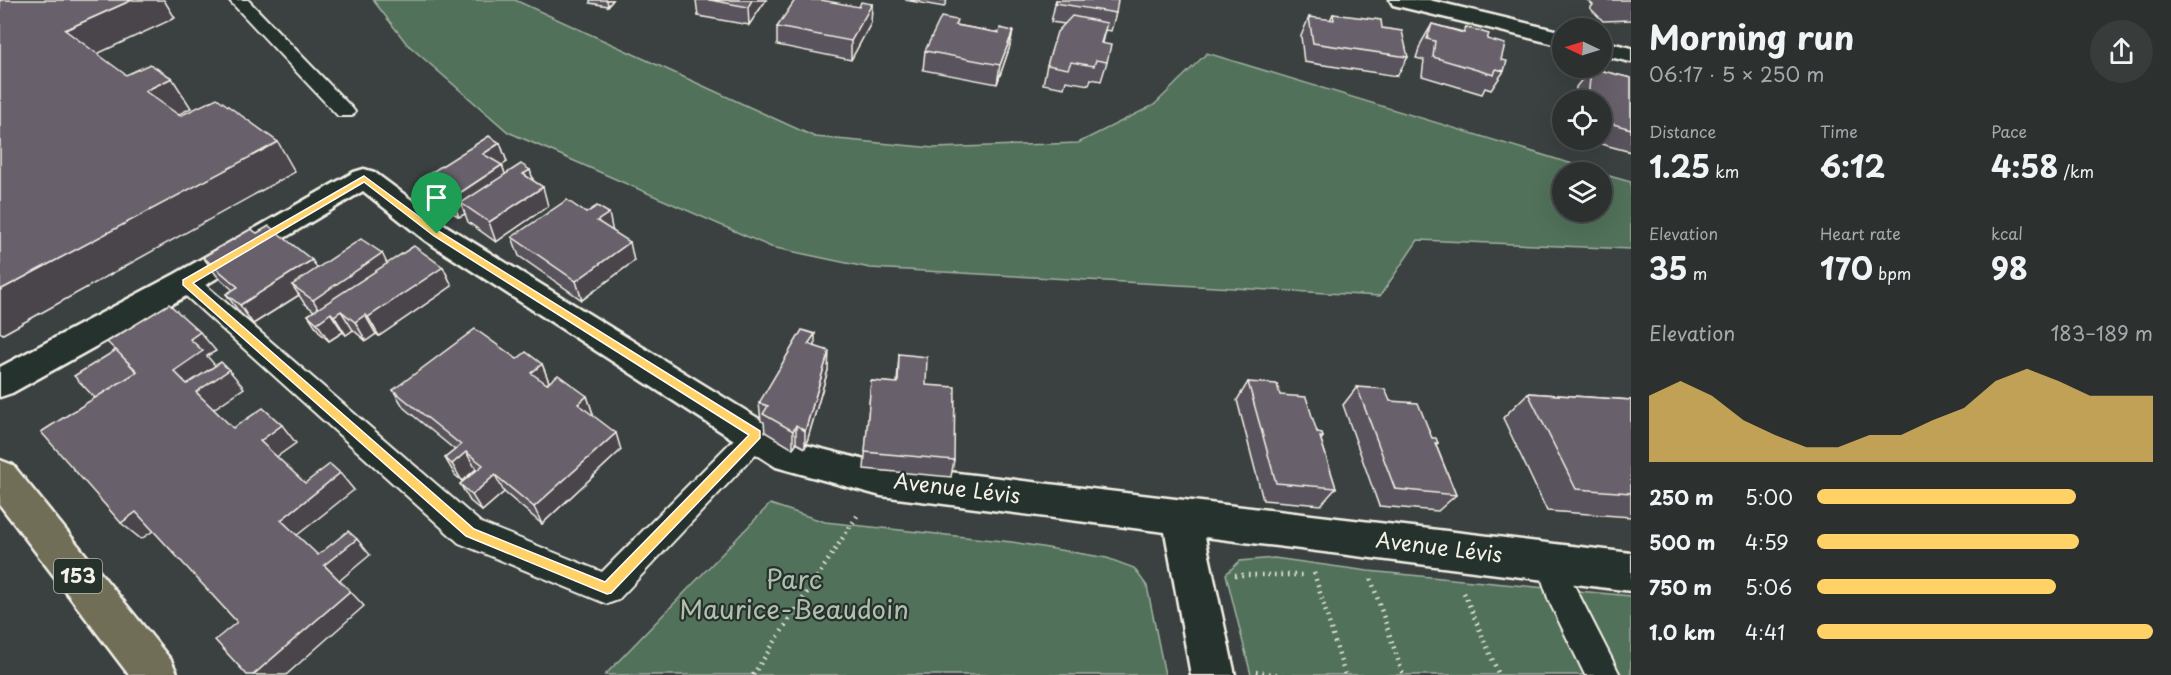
<!DOCTYPE html>
<html lang="en">
<head>
<meta charset="utf-8">
<style>
  :root { --surface:#2c3130; --page:#383d3c; --text:#f1f3f6; --muted:#a6a9ab; --line:#484c4c; --accent:#ffd166 }
  body { margin:0; font-family:"Playpen Sans",sans-serif; background:var(--page); color:var(--text); height:100vh; display:flex; flex-direction:column; font-size:22px; white-space:nowrap }
  * { box-sizing:border-box; margin:0 }
  p { font-size:20px; color:var(--muted) }
  .icon { flex:none; width:33px; height:33px; fill:none; stroke:currentColor; stroke-width:2; stroke-linecap:round; stroke-linejoin:round }
  .map { position:relative; flex:1; overflow:hidden }
  .side { display:flex; flex-direction:column; background:var(--surface); width:540px }
  .side>* { flex:none }
  .needle { width:39px; rotate:274deg }
  .controls { position:absolute; left:1552px; top:18px; display:grid; gap:12px }
  .controls a { display:grid; place-items:center; width:60px; height:60px; border-radius:50%; background:var(--surface); box-shadow:0 6px 24px #0002,0 0 0 2px var(--line); font-size:30px }
  .pin { position:absolute; display:grid; place-items:center; width:51px; height:51px; color:#fff; margin:-62px -26px; border-radius:50% 50% 50% 0; rotate:-45deg; box-shadow:0 0 6px #0007 }
  .pin .icon { rotate:45deg }
  .round { display:grid; place-items:center; flex:none; width:63px; height:63px; border-radius:32px; background:var(--page) }
  .overview { display:flex; align-items:center; justify-content:space-between; height:102px; padding:0 18px }
  h1 { font-size:33px; font-weight:700; line-height:45px }
  .stats { display:grid; grid-template-columns:repeat(3,1fr); gap:9px; height:102px; padding:6px 18px }
  .stats div { display:grid; align-content:center }
  .stats b { font-size:30px; font-weight:700 }
  .stats small { font-size:16px; font-weight:400 }
  .stats p { font-size:16px }
  .chart { height:168px; padding:12px 18px }
  .chart p { display:flex; justify-content:space-between }
  .chart svg { width:100%; height:108px; margin-top:6px; fill:var(--accent); opacity:.7 }
  ul { padding:0 18px; list-style:none; font-size:20px }
  li { display:grid; grid-template-columns:96px 72px 1fr; align-items:center; height:45px }
  li i { height:15px; border-radius:8px; background:var(--accent) }
  main { display:flex; flex:1; min-height:0 }
  .map>svg:first-child { display:block }
</style>
</head>
<body>
<main>
<div class="map">
<svg width="1631" height="675" viewBox="0 0 1631 675">
  <rect width="100%" height="100%" fill="#3a4140"/>
  <filter id="ink" filterUnits="userSpaceOnUse"><feTurbulence type="fractalNoise" baseFrequency=".0167" numOctaves="2"/><feDisplacementMap in="SourceGraphic" scale="12" xChannelSelector="R" yChannelSelector="G"/><feConvolveMatrix kernelMatrix="1 2 1 2 8 2 1 2 1" color-interpolation-filters="sRGB"/></filter>
  <g filter="url(#ink)">
    <g fill="#51715a" stroke="#a2b1a1" stroke-width="1.5">
      <path d="M373,0H515L815,137L934,148L1078,143L1154,105L1207,53L1599,172H1563V212H1602V174L1631,182V249L1418,240L1380,296L870,268L771,247L508,132L407,44Z"/>
      <path d="M770,504L825,522L1012,542L1107,558L1134,568L1147,586L1165,675H605Z"/>
      <path d="M1274,558L1368,571L1631,596V675H1251L1226,574L1240,561Z"/>
    </g>
    <g fill="none" stroke-linecap="round" stroke-linejoin="round">
      <defs>
        <g id="lane">
          <path d="M229,0H248L352,108L355,112L352,116H338Z"/>
          <path d="M186,273L195,276L481,523L602,572L747,426L757,422L767,426L771,434L767,442L618,600L607,604L459,543L177,288L174,282L177,276Z"/>
          <path d="M1551,548L1562,552L1574,585L1620,675H1585L1549,601L1536,562L1540,552Z"/>
        </g>
        <g id="street">
          <path d="M1390,0H1429L1563,32V46L1393,5Z"/>
          <path d="M1602,41L1631,48V62L1602,55Z"/>
          <path d="M364,169L374,172L448,227L798,443L881,464L1631,553V591L1205,537L1235,675H1191L1165,532L881,496L776,467L426,241L363,191L197,290L12,393L0,397V367L175,274L354,172Z"/>
        </g>
        <path id="primary" d="M0,460L13,465L171,660L178,675H129L0,505Z"/>
      </defs>
      <use href="#lane" stroke="#f4f1e8" stroke-width="4"/>
      <use href="#street" stroke="#f4f1e8" stroke-width="5"/>
      <use href="#primary" stroke="#f4f1e8" stroke-width="5"/>
      <g stroke="#f4f1e8" stroke-width="4.5" stroke-dasharray="1.5 5" stroke-linecap="butt">
        <path d="M1314,573L1345,675"/>
        <path d="M1235,575H1306"/>
        <path d="M1371,579L1403,675"/>
        <path d="M1464,593L1499,675"/>
        <path d="M1256,672L1282,675"/>
        <path d="M753,675L859,513"/>
      </g>
      <use href="#lane" fill="#26332d" fill-rule="evenodd"/>
      <use href="#street" fill="#26332d" fill-rule="evenodd"/>
      <use href="#primary" fill="#716e59" fill-rule="evenodd"/>
    </g>
    <g fill="#59535c" stroke="#f4f1e8" stroke-width="1.5">
      <path d="M590,0H613L608,6L590,3Z"/>
      <path d="M696,0H766L749,25L698,16Z"/>
      <path d="M905,0H947L944,7Z"/>
      <path d="M1056,0L1116,13L1111,31L1105,30L1102,43L1107,62L1101,81L1091,79L1089,85L1066,81L1064,88L1043,84L1047,65L1065,24L1051,22Z"/>
      <path d="M1587,0H1631V20L1603,21L1590,8L1593,5Z"/>
      <path d="M872,4L871,23L851,60L777,45V27L859,7Z"/>
      <path d="M1333,14L1382,28L1408,57L1397,76L1304,62L1301,36L1309,17L1330,20Z"/>
      <path d="M1432,24L1463,32L1466,27L1487,39L1501,60L1504,71L1491,90L1485,88L1482,94L1422,76L1424,60L1416,58L1421,43Z"/>
      <path d="M957,25L999,33L1013,31L1009,49L997,84L923,70L925,51Z"/>
      <path d="M1591,68L1631,78V152L1586,140H1602V100H1575L1576,87Z"/>
      <path d="M500,143L507,162L502,165L505,174L530,170L533,181L548,206L496,242L468,222L465,214L459,217L430,198L421,179Z"/>
      <path d="M613,231L634,261L582,300L519,256L512,237Z"/>
      <path d="M257,233L317,268L387,264L443,267L452,286L379,336L376,334L366,341L353,330L346,335L343,332L329,341L320,333L308,315L314,311L304,303L299,295L253,324L240,313L226,294L233,290L217,276L203,257Z"/>
      <path d="M815,346L828,370L805,448L796,443L793,449L765,432L764,422L761,421L759,403Z"/>
      <path d="M899,354L926,385L954,460L951,477L864,469L871,381L897,383Z"/>
      <path d="M517,359L542,364L549,382L587,396L593,414L592,415L621,450L542,524L504,492L482,511L470,501L460,484L477,470L476,469L462,481L455,475L445,458L455,450L404,408L393,390Z"/>
      <path d="M1248,382L1280,395L1323,437L1321,440L1336,488L1321,505L1263,500L1237,400Z"/>
      <path d="M1357,387L1390,401L1438,443L1436,445L1456,495L1438,511L1379,506L1343,405Z"/>
      <path d="M1528,393L1631,400V517L1547,511L1503,418Z"/>
    </g>
    <g fill="#48444b" stroke="#f4f1e8" stroke-width="1.5">
      <path d="M132,0H164L175,18L86,59L65,30Z"/>
      <path d="M607,0H613L608,6Z"/>
      <path d="M752,0H766L749,25L748,7Z"/>
      <path d="M872,4L871,23L851,60V41Z"/>
      <path d="M1013,31L1009,49L997,84L1000,65Z"/>
      <path d="M172,78L191,108L166,121L145,91Z"/>
      <path d="M278,142L295,172L3,334L0,332V290Z"/>
      <path d="M500,143L507,162L490,173L483,154Z"/>
      <path d="M502,165L509,185L461,203L465,214L459,217L452,198Z"/>
      <path d="M530,170L536,189L523,174Z"/>
      <path d="M543,187L548,206L496,242L489,222Z"/>
      <path d="M609,213L613,233L597,221Z"/>
      <path d="M630,242L634,261L582,300L576,281Z"/>
      <path d="M382,253L391,272L331,314L343,332L329,341L317,323L324,318L313,300Z"/>
      <path d="M312,260L324,279L292,285L299,295L253,324L240,305Z"/>
      <path d="M443,267L452,286L379,336L368,317Z"/>
      <path d="M341,311L353,330L346,335L334,316Z"/>
      <path d="M365,315L376,334L366,341L355,322Z"/>
      <path d="M200,332L216,351L207,356L219,370L190,389L174,371L190,339Z"/>
      <path d="M815,334V353L808,344Z"/>
      <path d="M829,351L828,370L805,448V431Z"/>
      <path d="M542,364L549,382L538,391L531,373Z"/>
      <path d="M229,370L244,388L212,410L196,392Z"/>
      <path d="M587,396L593,414L584,422L578,404Z"/>
      <path d="M282,425L296,443L275,458L260,441Z"/>
      <path d="M796,425V443L793,449V431Z"/>
      <path d="M616,433L621,450L542,524L534,507Z"/>
      <path d="M466,452L476,469L462,481L452,464Z"/>
      <path d="M340,473L354,490L296,536L281,520Z"/>
      <path d="M495,475L504,492L482,511L472,495Z"/>
      <path d="M136,512L156,529L141,539L121,523Z"/>
      <path d="M357,539L370,555L339,581L324,565Z"/>
      <path d="M350,591L364,606L286,675H253Z"/>
    </g>
    <g fill="#67616b" stroke="#f4f1e8" stroke-width="1.5">
      <path d="M0,0H132L65,30L126,75L150,64L172,78L145,91L180,116L217,98L278,142L0,290Z"/>
      <path d="M710,0H752L748,7Z"/>
      <path d="M795,0H821L859,7L861,2L872,4L851,41L777,27Z"/>
      <path d="M1056,0H1118L1116,13L1055,3Z"/>
      <path d="M1333,14L1381,20L1382,28L1402,31L1408,57L1313,43L1309,17L1334,20Z"/>
      <path d="M1072,16L1107,23L1101,43L1111,45L1107,62L1096,60L1094,66L1071,62L1068,69L1047,65L1057,32Z"/>
      <path d="M941,17L957,20L955,25L999,33L1000,28L1013,31L1000,65L925,51Z"/>
      <path d="M1432,24L1464,33L1466,27L1489,34L1487,39L1505,44L1501,60L1507,61L1504,71L1496,69L1494,75L1433,57L1435,41L1427,39Z"/>
      <path d="M1591,68L1631,78V129L1602,121L1603,103H1602V100H1594L1588,99Z"/>
      <path d="M489,136L500,143L483,154L502,165L452,198L421,179Z"/>
      <path d="M521,164L530,170L523,174L543,187L489,222L461,203Z"/>
      <path d="M567,200L586,213L597,206L609,213L597,221L630,242L576,281L512,237Z"/>
      <path d="M269,226L312,260L240,305L226,294L238,287L203,257L251,229L257,233Z"/>
      <path d="M361,239L382,253L313,300L292,285Z"/>
      <path d="M414,246L443,267L368,317L365,315L355,322L341,311L334,316L331,313L317,323L308,315Z"/>
      <path d="M169,304L200,332L190,339L203,351L174,371L187,384L221,362L229,370L196,392L233,428L263,408L282,425L260,441L305,483L330,464L340,473L281,520L318,555L348,531L357,539L324,565L350,591L253,675H247L215,640L237,622L136,512L121,523L41,432L137,371L107,342Z"/>
      <path d="M475,329L517,359L526,352L542,364L531,373L547,384L558,375L587,396L578,404L616,433L534,507L495,475L472,495L460,484L483,465L466,452L452,464L445,458L461,445L393,390Z"/>
      <path d="M802,330L815,334L808,344L829,351L805,431L796,425L793,431L763,414L768,406L759,403Z"/>
      <path d="M116,350L137,372L95,398L74,376Z"/>
      <path d="M899,354L927,357L926,385L955,387L954,460L865,452L871,381L898,383Z"/>
      <path d="M1248,382L1277,384L1280,395L1306,397L1317,432L1322,433L1323,437H1320L1336,488L1276,483Z"/>
      <path d="M1357,387L1385,389L1390,401L1418,403L1432,438H1436L1438,443H1435L1456,495L1395,489Z"/>
      <path d="M1528,393L1631,400V493L1576,489Z"/>
    </g>
  </g>
  <path fill="#ffd166" stroke="#fff" stroke-width="1.5" fill-rule="evenodd" d="M364,176L440,232L760,431V438L611,593L607,594L466,536L183,285V280ZM364,182L434,236L749,435L605,582L474,529L193,283Z"/>
  <g text-anchor="middle" stroke-width="4.5" stroke-linejoin="round" paint-order="stroke">
    <rect fill="#26332d" stroke="#b6b8b0" stroke-width="1.5" x="54" y="559" width="48" height="34" rx="4.5"/>
    <g font-size="20" font-weight="bold" fill="#f4f1e8">
      <text x="78" y="583">153</text>
    </g>
    <g font-size="21" fill="#f4f1e8" stroke="#26332d">
      <text transform="translate(957 489) rotate(7)" y="7">Avenue Lévis</text>
      <text transform="translate(1439 548) rotate(7)" y="7">Avenue Lévis</text>
    </g>
    <g font-size="26" fill="#b3beaf" stroke="#26332d">
      <text x="794" y="589">Parc<tspan x="794" dy="30">Maurice-Beaudoin</tspan></text>
    </g>
  </g>
</svg>
<div class="controls">
<a><svg class="needle" viewBox="-14 -14 28 28"><path d="M0-13l5 13h-10z" fill="#e53935"/><path d="M0 13l5-13h-10z" fill="#a6a9ab"/></svg></a>
<a><svg class="icon" aria-label="locate" viewBox="0 0 24 24"><circle cx="12" cy="12" r="6"/><path d="M12 2v4M12 18v4M2 12h4M18 12h4"/></svg></a>
<a><svg class="icon" aria-label="layers" viewBox="0 0 24 24"><path d="M12 4l9 5-9 5-9-5zM3 14l9 5 9-5"/></svg></a>
</div>
<div class="pin" style="left:437px;top:234px;background:#1e9e55"><svg class="icon" aria-label="arrive" viewBox="0 0 24 24"><path d="M6 21V4h12l-3 4 3 4H6"/></svg></div>
</div>
<section class="side">
<div class="overview"><div><h1>Morning run</h1><p>06:17 · 5 × 250 m</p></div><a class="round"><svg class="icon" aria-label="share" viewBox="0 0 24 24"><path d="M12 15V3M7 8l5-5 5 5M5 13v7h14v-7"/></svg></a></div>
<div class="stats">
<div><p>Distance</p><b>1.25<small> km</small></b></div>
<div><p>Time</p><b>6:12</b></div>
<div><p>Pace</p><b>4:58<small> /km</small></b></div>
</div>
<div class="stats">
<div><p>Elevation</p><b>35<small> m</small></b></div>
<div><p>Heart rate</p><b>170<small> bpm</small></b></div>
<div><p>kcal</p><b>98</b></div>
</div>
<div class="chart"><p><span>Elevation</span>183–189 m</p>
<svg viewBox="0 0 160 44" preserveAspectRatio="none"><path d="M0 44V17L10 11L20 17L30 27L40 33L50 38L60 38L70 33L80 33L90 27L100 22L110 11L120 6L130 11L140 17L150 17L160 17V44z"/></svg>
</div>
<ul>
<li><b>250 m</b>5:00<i style="width:77%"></i></li>
<li><b>500 m</b>4:59<i style="width:78%"></i></li>
<li><b>750 m</b>5:06<i style="width:71%"></i></li>
<li><b>1.0 km</b>4:41<i style="width:100%"></i></li>
</ul>
</section>
</main>
</body>
</html>
